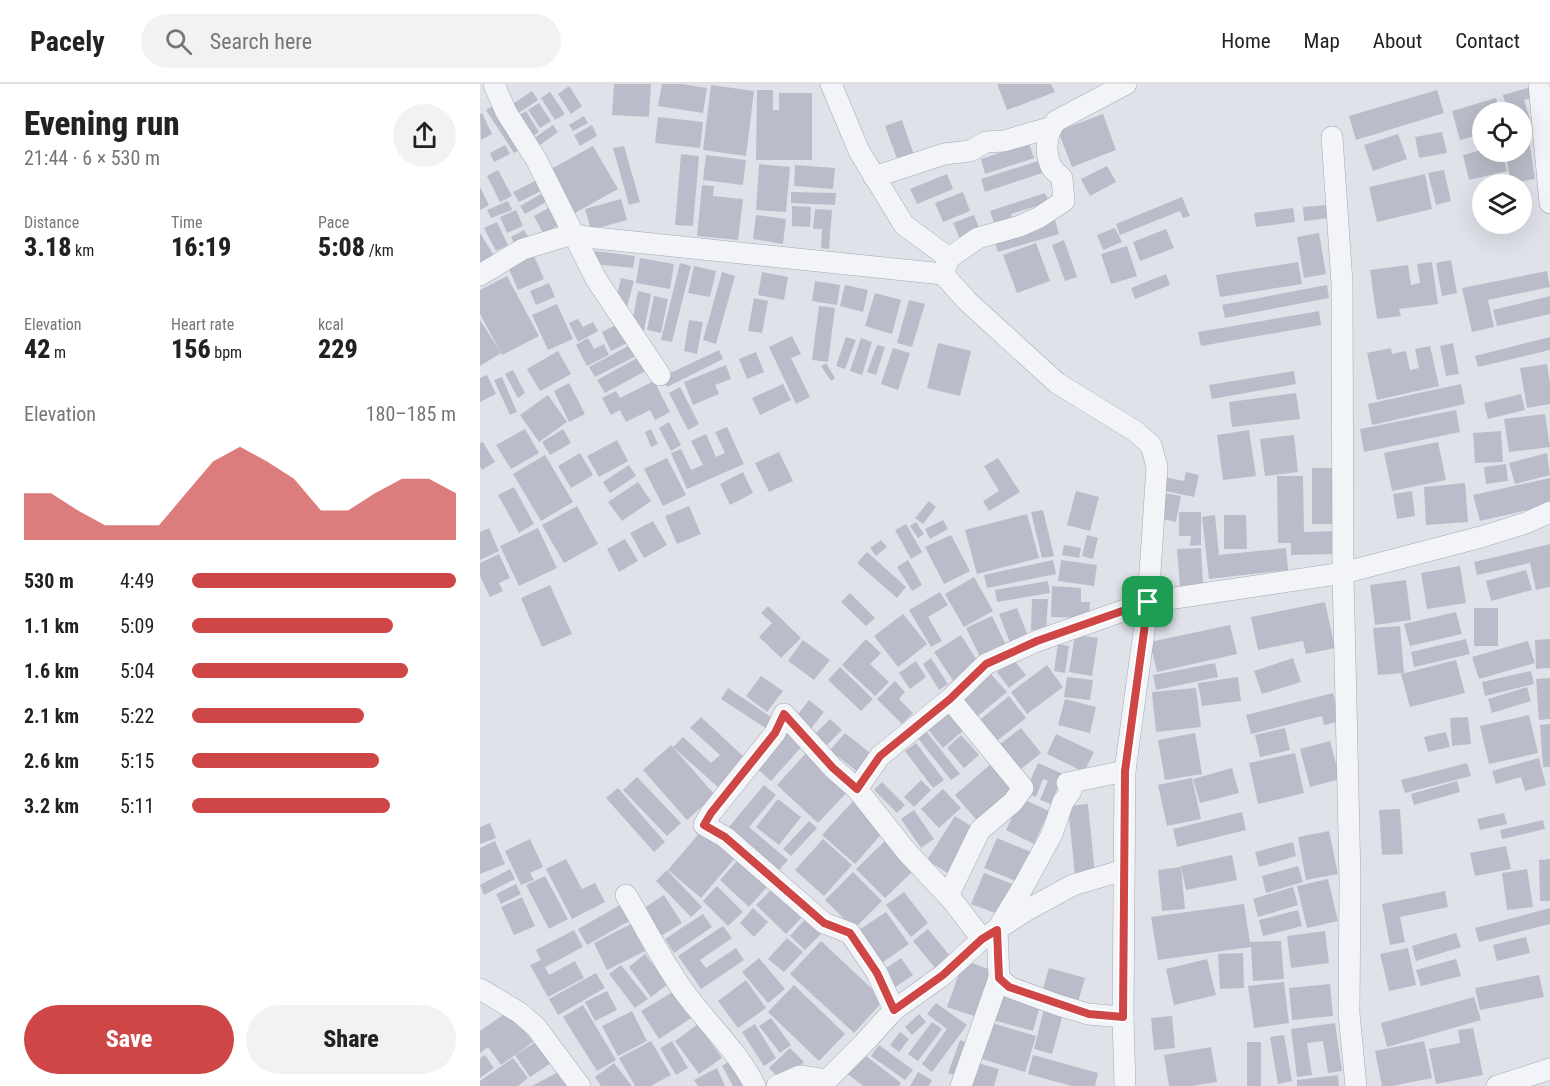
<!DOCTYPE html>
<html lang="en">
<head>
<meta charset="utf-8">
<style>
  :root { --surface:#fff; --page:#f2f2f2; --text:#222; --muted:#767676; --line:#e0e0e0; --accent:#ce4645 }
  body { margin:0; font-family:"Roboto Condensed",sans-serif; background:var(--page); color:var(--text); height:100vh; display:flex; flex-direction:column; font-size:22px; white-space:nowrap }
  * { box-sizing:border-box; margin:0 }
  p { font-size:20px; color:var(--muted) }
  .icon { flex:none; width:33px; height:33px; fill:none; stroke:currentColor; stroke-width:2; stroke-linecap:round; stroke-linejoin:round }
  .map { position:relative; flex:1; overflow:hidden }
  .sheet { display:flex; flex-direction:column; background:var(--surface); width:480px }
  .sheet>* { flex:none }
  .tools { position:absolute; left:992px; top:18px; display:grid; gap:12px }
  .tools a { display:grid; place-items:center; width:60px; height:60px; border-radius:50%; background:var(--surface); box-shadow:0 6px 24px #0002; font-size:30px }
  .pin { position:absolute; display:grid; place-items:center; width:51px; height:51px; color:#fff; margin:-26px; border-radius:12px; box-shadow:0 3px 9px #0006 }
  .round { display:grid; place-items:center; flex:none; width:63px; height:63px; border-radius:32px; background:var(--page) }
  .overview { display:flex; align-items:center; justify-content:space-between; height:102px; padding:0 24px }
  h1 { font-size:33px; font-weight:800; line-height:45px }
  .figures { display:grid; grid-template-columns:repeat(3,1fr); gap:9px; height:102px; padding:6px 24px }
  .figures div { display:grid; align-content:center }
  .figures b { font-size:26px; font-weight:800 }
  .figures small { font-size:16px; font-weight:400 }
  .figures p { font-size:16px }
  .chart { height:168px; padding:12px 24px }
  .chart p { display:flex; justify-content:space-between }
  .chart svg { width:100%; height:108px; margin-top:6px; fill:var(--accent); opacity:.7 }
  .primary-button { display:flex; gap:12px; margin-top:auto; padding:12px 24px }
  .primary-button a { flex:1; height:69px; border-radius:36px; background:var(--accent); color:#fff; font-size:24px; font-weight:800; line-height:69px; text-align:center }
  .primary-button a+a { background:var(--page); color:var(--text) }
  ul { padding:0 24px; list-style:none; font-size:20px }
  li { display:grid; grid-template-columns:96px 72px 1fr; align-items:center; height:45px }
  li i { height:15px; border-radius:8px; background:var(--accent) }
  header { display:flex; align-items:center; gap:36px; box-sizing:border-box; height:84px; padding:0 30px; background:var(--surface); border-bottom:2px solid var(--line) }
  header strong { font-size:28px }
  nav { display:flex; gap:33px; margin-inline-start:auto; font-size:21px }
  .search { width:420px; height:54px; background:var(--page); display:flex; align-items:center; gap:15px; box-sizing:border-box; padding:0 21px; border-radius:33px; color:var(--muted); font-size:22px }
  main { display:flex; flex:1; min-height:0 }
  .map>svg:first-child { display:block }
</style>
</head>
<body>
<header>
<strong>Pacely</strong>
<div class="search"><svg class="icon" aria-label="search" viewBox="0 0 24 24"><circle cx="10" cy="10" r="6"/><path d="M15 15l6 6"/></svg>Search here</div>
<nav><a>Home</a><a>Map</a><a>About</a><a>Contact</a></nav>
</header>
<main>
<section class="sheet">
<div class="overview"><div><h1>Evening run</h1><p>21:44 · 6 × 530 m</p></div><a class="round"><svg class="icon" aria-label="share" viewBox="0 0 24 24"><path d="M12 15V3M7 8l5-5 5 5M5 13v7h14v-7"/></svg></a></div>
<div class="figures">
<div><p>Distance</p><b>3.18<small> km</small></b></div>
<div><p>Time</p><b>16:19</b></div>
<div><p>Pace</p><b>5:08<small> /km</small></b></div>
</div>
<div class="figures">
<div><p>Elevation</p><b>42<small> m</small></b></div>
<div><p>Heart rate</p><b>156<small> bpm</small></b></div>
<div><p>kcal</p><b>229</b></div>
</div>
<div class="chart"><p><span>Elevation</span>180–185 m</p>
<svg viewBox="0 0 160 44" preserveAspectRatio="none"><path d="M0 44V25L10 25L20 32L30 38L40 38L50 38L60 25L70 12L80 6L90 12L100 19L110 32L120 32L130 25L140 19L150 19L160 25V44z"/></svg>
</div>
<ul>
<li><b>530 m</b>4:49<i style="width:100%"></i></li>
<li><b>1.1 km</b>5:09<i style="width:76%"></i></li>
<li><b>1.6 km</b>5:04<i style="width:82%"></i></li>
<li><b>2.1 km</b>5:22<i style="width:65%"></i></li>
<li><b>2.6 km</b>5:15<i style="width:71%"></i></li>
<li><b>3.2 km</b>5:11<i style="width:75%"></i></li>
</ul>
<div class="primary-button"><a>Save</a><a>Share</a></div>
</section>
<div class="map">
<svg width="1070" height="1002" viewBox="0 0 1070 1002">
  <rect width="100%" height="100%" fill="#e0e2e9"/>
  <g fill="#babdc9">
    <path d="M134,0H171L169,33L132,31Z"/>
    <path d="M182,0H202L227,4L223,29L178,22Z"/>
    <path d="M517,0H571L575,8L527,26Z"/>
    <path d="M231,1L274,7L266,72L223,66Z"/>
    <path d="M89,2L102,22L91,30L78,10Z"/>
    <path d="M1051,3L1054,13L1044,16L1050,35L1041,37V28H1028L1023,11Z"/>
    <path d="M277,6H293V26H299V9H332V76H276Z"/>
    <path d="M957,6L964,29L876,56L869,32Z"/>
    <path d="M52,7L58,16L34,32L28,23Z"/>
    <path d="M70,8L85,30L75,36L61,14Z"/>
    <path d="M1016,14L1020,28H1002V50L980,56L972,27Z"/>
    <path d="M59,19L71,37L60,44L48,26Z"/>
    <path d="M16,20L43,63L34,69L6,26Z"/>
    <path d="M46,27L59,48L49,55L35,34Z"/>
    <path d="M2,29L12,50L1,56L0,30Z"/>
    <path d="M623,30L636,66L592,83L578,47Z"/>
    <path d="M104,32L108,39L93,47L89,41Z"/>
    <path d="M178,33L223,38L220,64L175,59Z"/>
    <path d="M422,36L434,71L418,77L405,42Z"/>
    <path d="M73,41L78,48L56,64L50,57Z"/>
    <path d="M112,41L117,52L100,62L94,51Z"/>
    <path d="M962,48L967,69L939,74L935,53Z"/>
    <path d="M918,50L927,75L893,87L884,61Z"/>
    <path d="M1049,56L1055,95L1031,99L1025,68H1041V57Z"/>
    <path d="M549,59L554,74L505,90L501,75Z"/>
    <path d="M25,61L30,70L14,78L10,69Z"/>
    <path d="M113,62L138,105L93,130L69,86Z"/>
    <path d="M144,62L160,118L149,121L133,64Z"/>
    <path d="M1002,66L1022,68L1027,87L989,96L983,71Z"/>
    <path d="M201,70L219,72L213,142L195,141Z"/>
    <path d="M226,71L266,76L263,101L223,96Z"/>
    <path d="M558,77L562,89L505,108L501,95Z"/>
    <path d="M279,80L310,83L306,128L276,126Z"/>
    <path d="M315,81L355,84L353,105L314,102Z"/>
    <path d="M627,82L636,98L610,112L601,95Z"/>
    <path d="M18,86L32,112L20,118L7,92Z"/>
    <path d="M964,86L971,117L956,121L948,89Z"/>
    <path d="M467,90L473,105L437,120L430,105Z"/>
    <path d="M945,90L952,125L897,138L889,103Z"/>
    <path d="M59,95L65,105L39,118L33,108Z"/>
    <path d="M222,101L234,102L233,112L263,115L258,156L217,152Z"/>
    <path d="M0,103L9,121L0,126Z"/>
    <path d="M311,108L356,109L355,121L311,119Z"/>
    <path d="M483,108L490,127L463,138L455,119Z"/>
    <path d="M565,109L569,118L531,130L534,139L516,145L510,127Z"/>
    <path d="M61,110L66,118L45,130L40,122Z"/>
    <path d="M702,113L710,132L703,134L700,127L640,151L636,140Z"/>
    <path d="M141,115L147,136L111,146L105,125Z"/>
    <path d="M28,117L32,126L11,134L7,126Z"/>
    <path d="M847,121L849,134L824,137L823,123Z"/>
    <path d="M72,122L81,140L63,149L54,132Z"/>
    <path d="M312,122L331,123L330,143L312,142Z"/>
    <path d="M813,124L815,138L776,143L774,129Z"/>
    <path d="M335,125L352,126L349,165L341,164L342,145H333Z"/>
    <path d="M36,126L43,142L27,149L20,133Z"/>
    <path d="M276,131L306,135L303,160L273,155Z"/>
    <path d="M494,131L501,149L481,157L473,139Z"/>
    <path d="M574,132L579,150L518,168L512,150L530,154L559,146L556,137Z"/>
    <path d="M17,138L28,161L16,167L4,144Z"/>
    <path d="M635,144L642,158L623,166L617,151Z"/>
    <path d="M686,145L694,164L660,177L653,158Z"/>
    <path d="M44,146L50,156L36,163L31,153Z"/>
    <path d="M0,149L15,173L0,183Z"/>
    <path d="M839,149L846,190L824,194L817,153Z"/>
    <path d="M584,156L597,193L585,197L572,161Z"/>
    <path d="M556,159L570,197L537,209L523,171Z"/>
    <path d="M647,162L657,192L631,200L621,170Z"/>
    <path d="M115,167L155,172L153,184L114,180Z"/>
    <path d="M54,172L64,195L38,206L28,183Z"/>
    <path d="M160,174L194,180L190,205L156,199Z"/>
    <path d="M971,176L977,209L962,212L956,179Z"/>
    <path d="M818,178L822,200L740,213L736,191Z"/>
    <path d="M952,178L958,220L919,225L921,232L897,235L890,186L928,181L931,201L940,199L937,180Z"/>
    <path d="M200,179L211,182L192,258L181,256Z"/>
    <path d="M214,182L236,187L230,213L208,209Z"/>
    <path d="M1067,187L1070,203L1008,216L1014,243L992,248L982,204Z"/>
    <path d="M242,188L255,192L236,260L223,256Z"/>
    <path d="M282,188L308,193L304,216L278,211Z"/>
    <path d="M686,190L690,201L655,215L651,204Z"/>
    <path d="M27,192L59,252L22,271L0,230V206Z"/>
    <path d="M141,194L154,197L147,223L135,220Z"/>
    <path d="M335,197L360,201L357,221L332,217Z"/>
    <path d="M69,199L75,213L56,221L50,207Z"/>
    <path d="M365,201L388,206L383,228L360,222Z"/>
    <path d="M847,201L849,214L745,234L742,221Z"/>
    <path d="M158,207L171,210L164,247L151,244Z"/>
    <path d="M395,209L421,216L412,250L385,242Z"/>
    <path d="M174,212L188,215L181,249L167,246Z"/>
    <path d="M1070,212V230L1017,242L1013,226Z"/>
    <path d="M274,214L288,217L282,249L268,247Z"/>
    <path d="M429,216L445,220L432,263L417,259Z"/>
    <path d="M77,220L93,255L68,266L52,231Z"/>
    <path d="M339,222L355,224L348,278L332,276Z"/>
    <path d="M839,227L841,241L721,262L718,248Z"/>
    <path d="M98,235L103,243L113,238L118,247L98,258L89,239Z"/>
    <path d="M0,236L21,269L0,282Z"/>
    <path d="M209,236L223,238L217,270L204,267Z"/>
    <path d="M140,239L149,258L131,267L122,248Z"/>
    <path d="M312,252L321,270L311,274L330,313L316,320L289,263Z"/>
    <path d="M366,253L376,256L365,285L356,282Z"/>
    <path d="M1070,253V266L998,283L995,272Z"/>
    <path d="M108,254L114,265L124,260L129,271L107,282L96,261Z"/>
    <path d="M381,254L392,258L382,291L370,287Z"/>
    <path d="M154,259L160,270L115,293L109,283Z"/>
    <path d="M458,259L491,267L480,312L447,304Z"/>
    <path d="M973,259L979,290L966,292L960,262Z"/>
    <path d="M397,261L405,263L396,291L387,288Z"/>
    <path d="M950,262L959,302L897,316L887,269L911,264L912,270L926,267L930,286L939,284L935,265Z"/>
    <path d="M413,264L430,269L418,306L401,300Z"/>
    <path d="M239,266L243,275L187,303L182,293Z"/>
    <path d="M78,267L91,290L60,307L47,285Z"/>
    <path d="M276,268L284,288L267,295L259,275Z"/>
    <path d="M161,272L169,285L125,309L117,296Z"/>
    <path d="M346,279L355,294L351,297L341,282Z"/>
    <path d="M1067,280L1070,299V320L1047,324L1040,284Z"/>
    <path d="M246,281L251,295L235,301L239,310L213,321L204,298Z"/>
    <path d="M33,286L45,309L38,314L25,290Z"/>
    <path d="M814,287L816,300L732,315L729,301Z"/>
    <path d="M7,291L16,310L0,318V294Z"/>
    <path d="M22,293L37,328L30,331L14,296Z"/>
    <path d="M174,297L190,328L175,336L170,326L146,338L140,326L131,331L122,314L136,307L140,314Z"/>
    <path d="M89,299L105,330L89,338L74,307Z"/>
    <path d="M303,300L311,316L280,331L272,314Z"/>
    <path d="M981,300L985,320L892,341L888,320Z"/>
    <path d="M200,303L219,340L208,346L189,309Z"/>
    <path d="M816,309L820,335L752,343L749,318Z"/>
    <path d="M1041,310L1045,326L1008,335L1004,319Z"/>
    <path d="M68,311L87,338L59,358L40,331Z"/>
    <path d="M976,326L980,348L884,368L880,345Z"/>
    <path d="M1065,330L1070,363L1029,368L1024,335Z"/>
    <path d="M189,338L201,361L191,367L179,344Z"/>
    <path d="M247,343L264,380L207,405L191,369L201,365L211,386L223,381L211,357L226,350L236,373L245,369L235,348Z"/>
    <path d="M45,345L59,369L31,385L16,361Z"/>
    <path d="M83,345L91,359L70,371L62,358Z"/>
    <path d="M171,345L178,360L171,363L165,348Z"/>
    <path d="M769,346L776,392L743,396L737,351Z"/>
    <path d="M1021,347L1023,378L995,379L993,349Z"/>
    <path d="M814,351L818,388L785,392L780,355Z"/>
    <path d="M137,356L148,377L119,393L107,372Z"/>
    <path d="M3,358L15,378L2,386L0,382V359Z"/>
    <path d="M958,358L966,396L912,407L904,369Z"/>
    <path d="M299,368L313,397L289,408L275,379Z"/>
    <path d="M100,369L113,391L91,404L78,382Z"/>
    <path d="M1067,369L1070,391L1035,400L1029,379Z"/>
    <path d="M65,371L93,418L61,437L33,390Z"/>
    <path d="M187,374L206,411L183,422L164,385Z"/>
    <path d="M518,374L540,408L509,427L503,417L519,407L504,382Z"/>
    <path d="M1026,380L1028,397L1006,400L1004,383Z"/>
    <path d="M149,381L156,392L130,409L123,398Z"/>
    <rect x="832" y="384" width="23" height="56"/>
    <path d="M263,388L273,409L250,421L240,400Z"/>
    <path d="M706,388L719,391L714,413L681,406L684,393L704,397Z"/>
    <path d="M797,392H823L824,448L855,447V470L811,471V459H798Z"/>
    <path d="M1070,394V421L1000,437L993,411Z"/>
    <path d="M158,398L171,417L142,437L128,418Z"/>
    <path d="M985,399L988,438L946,441L944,403Z"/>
    <path d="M34,403L54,440L39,449L18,411Z"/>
    <path d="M596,407L619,413L610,447L587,441Z"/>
    <path d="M932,407L935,432L917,435L913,410Z"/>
    <path d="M679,408L701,412L696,438L675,433Z"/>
    <path d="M449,417L456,423L443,440L435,434Z"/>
    <path d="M97,422L118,460L84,479L62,441Z"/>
    <path d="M209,422L221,450L197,460L185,432Z"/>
    <path d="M563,426L574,472L562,474L551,428Z"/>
    <path d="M699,428H721V461L710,462L711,452H699Z"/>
    <path d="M547,430L559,474L497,490L485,446Z"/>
    <path d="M735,431L739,471L806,464L808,486L729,495L722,433Z"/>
    <path d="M744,431H766L767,465H744Z"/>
    <path d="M463,436L468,445L450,455L445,445Z"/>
    <path d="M173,437L187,461L164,474L150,449Z"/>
    <path d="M436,438L444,450L438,454L430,442Z"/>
    <path d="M426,440L442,468L431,475L415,446Z"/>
    <path d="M9,444L19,467L0,476V448Z"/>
    <path d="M58,444L77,484L39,502L20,462Z"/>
    <path d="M471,451L490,487L464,500L445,463Z"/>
    <path d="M607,451L618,454L613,475L602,472Z"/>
    <path d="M145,455L158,477L139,488L127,465Z"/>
    <path d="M401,456L407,463L396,472L390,464Z"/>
    <path d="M1070,460V503L1056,506L1050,479L997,491L994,478Z"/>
    <path d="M584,461L601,464L599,474L582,471Z"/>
    <path d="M721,464L723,500L700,502L697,465Z"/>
    <path d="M387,468L426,503L417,514L377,479Z"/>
    <path d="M19,470L30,494L19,499L23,507L10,513L0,492V479Z"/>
    <path d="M428,476L442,501L432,507L417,483Z"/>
    <path d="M573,476L576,490L507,504L504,491Z"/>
    <path d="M581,476L617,481L614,502L578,497Z"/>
    <path d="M980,482L986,519L947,525L941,489Z"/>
    <path d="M1046,486L1052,506L1011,517L1006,497Z"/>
    <path d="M494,493L513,527L484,543L465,510Z"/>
    <path d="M926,496L931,536L895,541L890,501Z"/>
    <path d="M568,497L570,509L517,518L515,506Z"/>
    <path d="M70,501L92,550L62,563L41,514Z"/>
    <path d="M572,502L601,504V518H610L609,534L571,533Z"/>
    <path d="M460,508L468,521L448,533L462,557L451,563L429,526Z"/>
    <path d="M370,509L395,534L386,542L361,518Z"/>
    <path d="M552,515H568L566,547L551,546Z"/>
    <path d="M845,518L855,564L826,570L823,557L778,566L771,533Z"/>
    <path d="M288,522L321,554L301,574L279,553L292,539L281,529Z"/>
    <path d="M537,524L550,557L532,564L519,530Z"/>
    <rect x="994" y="524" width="24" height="38"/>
    <path d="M976,528L982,550L930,562L924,540Z"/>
    <path d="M423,530L447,560L418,583L394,552Z"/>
    <path d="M512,532L528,565L502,577L486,544Z"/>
    <path d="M750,541L757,570L677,588L670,558Z"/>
    <path d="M920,542L924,589L898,591L893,544Z"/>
    <path d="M481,551L500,581L474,598L454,568Z"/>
    <path d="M595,551L618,554L612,592L589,588Z"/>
    <path d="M386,555L401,569L390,580L409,598L395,612L362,581Z"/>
    <path d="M986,555L990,570L934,583L931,568Z"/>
    <path d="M1070,555V584L1056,585L1055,556Z"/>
    <path d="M323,556L350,576L334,596L308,577Z"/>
    <path d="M1048,557L1055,579L999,595L992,573Z"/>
    <path d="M578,560L589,562L585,589L574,587Z"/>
    <path d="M451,574L468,600L459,606L443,580Z"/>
    <path d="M813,574L821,598L782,610L774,587Z"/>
    <path d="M534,576L546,591L529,604L517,588Z"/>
    <path d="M976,576L985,609L930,623L921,590Z"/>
    <path d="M436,577L446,593L430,605L419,589Z"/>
    <path d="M735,579L738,593L676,606L673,591Z"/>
    <path d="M567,581L583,603L547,630L531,608Z"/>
    <path d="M360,583L393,615L381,627L348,596Z"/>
    <path d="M1051,587L1054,600L1005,612L1002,598Z"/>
    <path d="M510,589L527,608L494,635L478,615Z"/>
    <path d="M281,592L303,607L287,628L266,612Z"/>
    <path d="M587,593L613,596L610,616L584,613Z"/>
    <path d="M758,593L761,617L722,622L718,599Z"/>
    <path d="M1070,594V635L1059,636L1056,595Z"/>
    <path d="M415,597L425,608L419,615L433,629L422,640L397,615Z"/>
    <path d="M1047,603L1051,617L1012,629L1008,615Z"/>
    <path d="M248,604L297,637L290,647L241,615Z"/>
    <path d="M716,604L721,643L676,648L672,608Z"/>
    <path d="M853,609L860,637L844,641L842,632L771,650L766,631Z"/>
    <path d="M529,612L546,634L513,660L496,639Z"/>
    <path d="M585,615L616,623L610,649L578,641Z"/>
    <path d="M329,616L344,628L330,646L315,634Z"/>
    <path d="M468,624L486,644L463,664L446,643Z"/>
    <path d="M1049,631L1058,669L1009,680L1000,642Z"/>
    <path d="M221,633L265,674L238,703L193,663L203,653L231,679L240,671L210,644Z"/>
    <path d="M988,633L991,660L972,662L970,634Z"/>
    <path d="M350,635L362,646L346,662L334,651Z"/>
    <path d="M1070,640V683H1063L1060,641Z"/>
    <path d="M305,643L324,660L291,697L272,680Z"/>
    <path d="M541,644L561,669L536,689L515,664Z"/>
    <path d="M805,644L810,666L780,673L775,651Z"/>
    <path d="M446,647L480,690L471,696L437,653Z"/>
    <path d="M966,648L970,663L948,668L944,653Z"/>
    <path d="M365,649L394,672L380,690L350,666Z"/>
    <path d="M715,649L722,690L685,696L678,656Z"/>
    <path d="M576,650L614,668L604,688L567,670Z"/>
    <path d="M481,651L499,671L484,684L467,664Z"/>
    <path d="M850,657L860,695L830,703L820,665Z"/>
    <path d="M436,659L464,696L453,704L425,667Z"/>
    <path d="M191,661L235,711L207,736L163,686Z"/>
    <path d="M328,667L370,705L338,739L297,701Z"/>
    <path d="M815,669L824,709L778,720L769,679Z"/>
    <path d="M1059,674L1066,701L1045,707L1041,693L1016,700L1012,687Z"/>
    <path d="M558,679L583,690L571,720L560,716L568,697L563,695L556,713L545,708Z"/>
    <path d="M987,679L991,692L925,709L921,696Z"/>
    <path d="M511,680L536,709L500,740L475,711Z"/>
    <path d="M752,684L759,709L720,719L713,695Z"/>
    <path d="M157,693L201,739L187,752L143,706Z"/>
    <path d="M712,694L721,735L687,742L678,701Z"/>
    <path d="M441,696L451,706L434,723L424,713Z"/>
    <path d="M977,697L980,708L934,721L931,710Z"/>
    <path d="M402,698L425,721L417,729L394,706Z"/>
    <path d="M284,701L296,711L269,743L308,776L299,786L248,744Z"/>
    <path d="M138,704L185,758L174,768L126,714Z"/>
    <path d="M463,705L481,724L459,744L441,725Z"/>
    <path d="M541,714L569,727L554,760L526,746Z"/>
    <path d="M298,715L321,733L299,761L276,743Z"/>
    <path d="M374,716L406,745L375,780L342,751Z"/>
    <path d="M608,720L615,790L595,792L588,722Z"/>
    <path d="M920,725L923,770L902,771L899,726Z"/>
    <path d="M434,726L454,755L441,764L421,735Z"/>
    <path d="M762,728L766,746L697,763L693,745Z"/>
    <path d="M1024,729L1027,740L1000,746L997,735Z"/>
    <path d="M475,732L497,746L469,790L447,776Z"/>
    <path d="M1063,736L1065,745L1022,755L1020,746Z"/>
    <path d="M329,737L337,744L311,772L303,765Z"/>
    <path d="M10,739L16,754L0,760V743Z"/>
    <path d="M222,746L255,774L221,814L188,786Z"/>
    <path d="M849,747L858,790L826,796L818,753Z"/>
    <path d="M409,753L438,782L405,814L376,785Z"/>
    <path d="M517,754L551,768L538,798L504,784Z"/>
    <path d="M50,755L63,783L50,789L54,796L41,801L25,767Z"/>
    <path d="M343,755L372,781L344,812L315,786Z"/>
    <path d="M15,757L25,780L0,790V764Z"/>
    <path d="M813,758L816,772L779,783L775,768Z"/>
    <path d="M1026,762L1031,785L995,792L990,769Z"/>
    <path d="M752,771L757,796L706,806L701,782Z"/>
    <path d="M86,775L102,805L115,799L125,818L92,835L66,785Z"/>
    <path d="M1070,775V817H1060L1059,776Z"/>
    <path d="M258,776L287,803L269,823L240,796Z"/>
    <path d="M818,782L823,798L786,809L782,792Z"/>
    <path d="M701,783L705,825L682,827L678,786Z"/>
    <path d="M30,785L35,795L4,811L0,801Z"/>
    <path d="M1047,785L1053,823L1027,826L1022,789Z"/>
    <path d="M187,786L222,823L211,833L176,797Z"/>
    <path d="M373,788L402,817L374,845L345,816Z"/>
    <path d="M504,789L535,801L523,832L491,820Z"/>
    <path d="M65,792L88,835L69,845L46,801Z"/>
    <path d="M848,795L858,837L827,844L817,802Z"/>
    <path d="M36,800L41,810L21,820L16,810Z"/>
    <path d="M237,802L263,828L248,842L223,817Z"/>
    <path d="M813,803L818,821L778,833L773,815Z"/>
    <path d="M293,804L323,832L306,850L276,821Z"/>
    <path d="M965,807L968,823L920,833L925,858L910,861L902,820Z"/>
    <path d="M424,808L448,839L431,853L406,821Z"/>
    <path d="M184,811L202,839L181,852L163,825Z"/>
    <path d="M42,813L55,842L34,851L21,823Z"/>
    <path d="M142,820L151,836L107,861L98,845Z"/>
    <path d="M764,820L770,858L801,857L804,895L773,897L771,863L678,876L671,833Z"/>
    <path d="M273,824L288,838L274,853L260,839Z"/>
    <path d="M1070,824V840L999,858L995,844Z"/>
    <path d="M818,826L822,842L783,852L779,836Z"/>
    <path d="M406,828L429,860L399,881L376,848Z"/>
    <path d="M223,830L232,843L194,869L185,855Z"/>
    <path d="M328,832L344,847L325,866L310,852Z"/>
    <path d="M151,840L165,867L127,886L114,859Z"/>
    <path d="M243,842L252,854L220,876L226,884L256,864L264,876L221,905L198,872Z"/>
    <path d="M448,845L470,872L455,884L433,857Z"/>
    <path d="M94,846L103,863L65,883L69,891L95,877L104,894L68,913L50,881L61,876L56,866Z"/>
    <path d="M845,847L849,879L811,884L807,852Z"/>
    <path d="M976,849L981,863L936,877L932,862Z"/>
    <path d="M1046,853L1050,869L1017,877L1013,861Z"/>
    <path d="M307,854L323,868L304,888L288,875Z"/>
    <path d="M341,857L404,916L374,949L310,890Z"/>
    <path d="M928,864L936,901L909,907L900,870Z"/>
    <path d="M763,869L764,904L740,905L738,870Z"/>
    <path d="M165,870L188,900L171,913L149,883Z"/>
    <path d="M279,874L305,905L288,919L262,888Z"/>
    <path d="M421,874L433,891L414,904L402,887Z"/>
    <path d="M727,875L736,911L694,921L686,885Z"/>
    <path d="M976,875L981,892L941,902L936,886Z"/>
    <path d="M484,876L511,886L494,932L467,923Z"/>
    <path d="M141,881L168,915L155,924L129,890Z"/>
    <path d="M569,884L605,894L598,918L562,908Z"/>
    <path d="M116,889L125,904L78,931L69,915Z"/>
    <path d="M1059,891L1064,913L1000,926L995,904Z"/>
    <path d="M266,896L286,924L258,944L238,917Z"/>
    <path d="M804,898L809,939L774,944L768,902Z"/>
    <path d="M850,900L853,932L812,936L809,904Z"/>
    <path d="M314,901L365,950L339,977L288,928Z"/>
    <path d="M196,906L213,933L179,955L161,927Z"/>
    <path d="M127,907L137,926L115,937L105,918Z"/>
    <path d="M521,907L561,918L553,947L513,936Z"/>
    <path d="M994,913L1001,936L907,963L901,939Z"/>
    <path d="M456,919L487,941L452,988L442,980L467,945L447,930Z"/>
    <path d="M103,921L136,976L117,987L83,933Z"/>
    <path d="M564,925L583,930L572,970L554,965Z"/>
    <path d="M30,926L53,958L21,981L8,963L0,969V947Z"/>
    <path d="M152,927L167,957L138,972L122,942Z"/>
    <path d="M439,930L446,938L432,951L425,943Z"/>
    <path d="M692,932L695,964L674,966L671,934Z"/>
    <path d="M291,934L311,961L300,969L279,942Z"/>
    <path d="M452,938L462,945L438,977L428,970Z"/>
    <path d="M512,939L556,952L545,988L502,975Z"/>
    <path d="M855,939L862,987L848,989L843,957L827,959L832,991L817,993L811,945Z"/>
    <path d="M218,940L242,974L219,990L195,957Z"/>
    <path d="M275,940L296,974L284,982L262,948Z"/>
    <path d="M993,944L1003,991L956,1000L949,965L980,959L978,946Z"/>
    <path d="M420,948L429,955L419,968L410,961Z"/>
    <path d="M804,951L812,997L798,1000L790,953Z"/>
    <path d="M59,956L74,977L50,993L35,971Z"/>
    <path d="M480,956L491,960L479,993L468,989Z"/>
    <path d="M171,957L191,991L171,1002H155L139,974Z"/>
    <path d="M192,957L208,984L196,991L180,964Z"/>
    <path d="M944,957L952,994L912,1002H902L895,967Z"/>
    <rect x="767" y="958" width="14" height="44"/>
    <path d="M399,961L433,986L425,996L391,972Z"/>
    <path d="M731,963L737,998L711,1002H689L684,971Z"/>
    <path d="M310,964L324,978L303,998L289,984Z"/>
    <path d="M381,968L421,999L419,1002H383L365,988Z"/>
    <path d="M5,971L14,984L0,994V974Z"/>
    <path d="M553,971L618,989L615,1002H592L548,990Z"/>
    <path d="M33,974L48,994L38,1002H0V997Z"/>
    <path d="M253,975L269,1002H253L242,982Z"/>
    <path d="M134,979L152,1002H121L115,993Z"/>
    <path d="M498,979L519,985L514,1002H492Z"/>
    <path d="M237,984L245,1002H218L214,996Z"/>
    <path d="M84,985L93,1002H52Z"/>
    <path d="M438,988L452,996L449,1002H430Z"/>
    <path d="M858,991L859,1002H817V996Z"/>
  </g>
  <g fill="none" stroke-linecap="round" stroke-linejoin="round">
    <defs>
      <g id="street">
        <path d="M14,0L26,28L56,75L116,195L180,291"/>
        <path d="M351,0L379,67L424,141L469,174"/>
        <path d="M1059,0L1070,119"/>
        <path d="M852,53L862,199L863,489L870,795L869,929L876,1002"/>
        <path d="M394,93L464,70L490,67L506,58L524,57L572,43"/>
        <path d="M0,191L43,165L93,150L106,153L463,190"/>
        <path d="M377,705L400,672L470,615L506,580L557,557L668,518L863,489L1001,453L1046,439L1070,428"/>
        <path d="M146,811C164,841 180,873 200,902C224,937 256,964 275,1002"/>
        <path d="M468,812L500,746L533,718L543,704L470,615"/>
        <path d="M519,894L529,903L578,921L608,930L643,933"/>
        <path d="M0,905L40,929L56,943L100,1002"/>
        <path d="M414,926L397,889L370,849L344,839L245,753L224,741L231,729L295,649L304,630L353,684L377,705L426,767L472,816L502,855"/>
        <path d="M297,1002L320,992L347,996L383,960L414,926L463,891L502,855L547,826L593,801L644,786"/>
        <path d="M481,1002L519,894L517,846L543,803L572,750L583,718L591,707L587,699L645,687"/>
        <path d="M645,1002L643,933L645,687L668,518L677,383L671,361L655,347L577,299L487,217L463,190L469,174L498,154L540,142L558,134L584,117L582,94C579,91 574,87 572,84C564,69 566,49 576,37L646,0"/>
        <path d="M1017,1002L1070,985"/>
      </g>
    </defs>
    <use href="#street" stroke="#a5a8b3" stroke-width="22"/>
    <use href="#street" stroke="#f3f4f7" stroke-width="21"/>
  </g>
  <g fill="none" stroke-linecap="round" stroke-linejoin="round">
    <defs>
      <path id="route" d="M668,518L645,687L643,933L609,930L529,903L519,894L517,846L502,855L463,891L414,926L397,889L370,849L344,839L245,753L224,741L231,729L295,649L304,630L353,684L377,705L400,672L470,615L506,580L557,557Z"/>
    </defs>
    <use href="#route" stroke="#fff" stroke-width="12"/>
    <use href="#route" stroke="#ce4645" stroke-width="8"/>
  </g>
</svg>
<div class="tools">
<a><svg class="icon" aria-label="locate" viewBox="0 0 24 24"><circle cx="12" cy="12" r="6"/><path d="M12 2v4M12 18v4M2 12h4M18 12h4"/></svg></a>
<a><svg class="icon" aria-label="layers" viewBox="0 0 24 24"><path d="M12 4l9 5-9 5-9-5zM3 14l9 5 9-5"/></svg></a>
</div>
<div class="pin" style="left:668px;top:518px;background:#1e9e55"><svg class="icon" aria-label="arrive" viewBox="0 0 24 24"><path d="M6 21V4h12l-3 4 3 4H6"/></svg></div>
</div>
</main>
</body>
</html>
